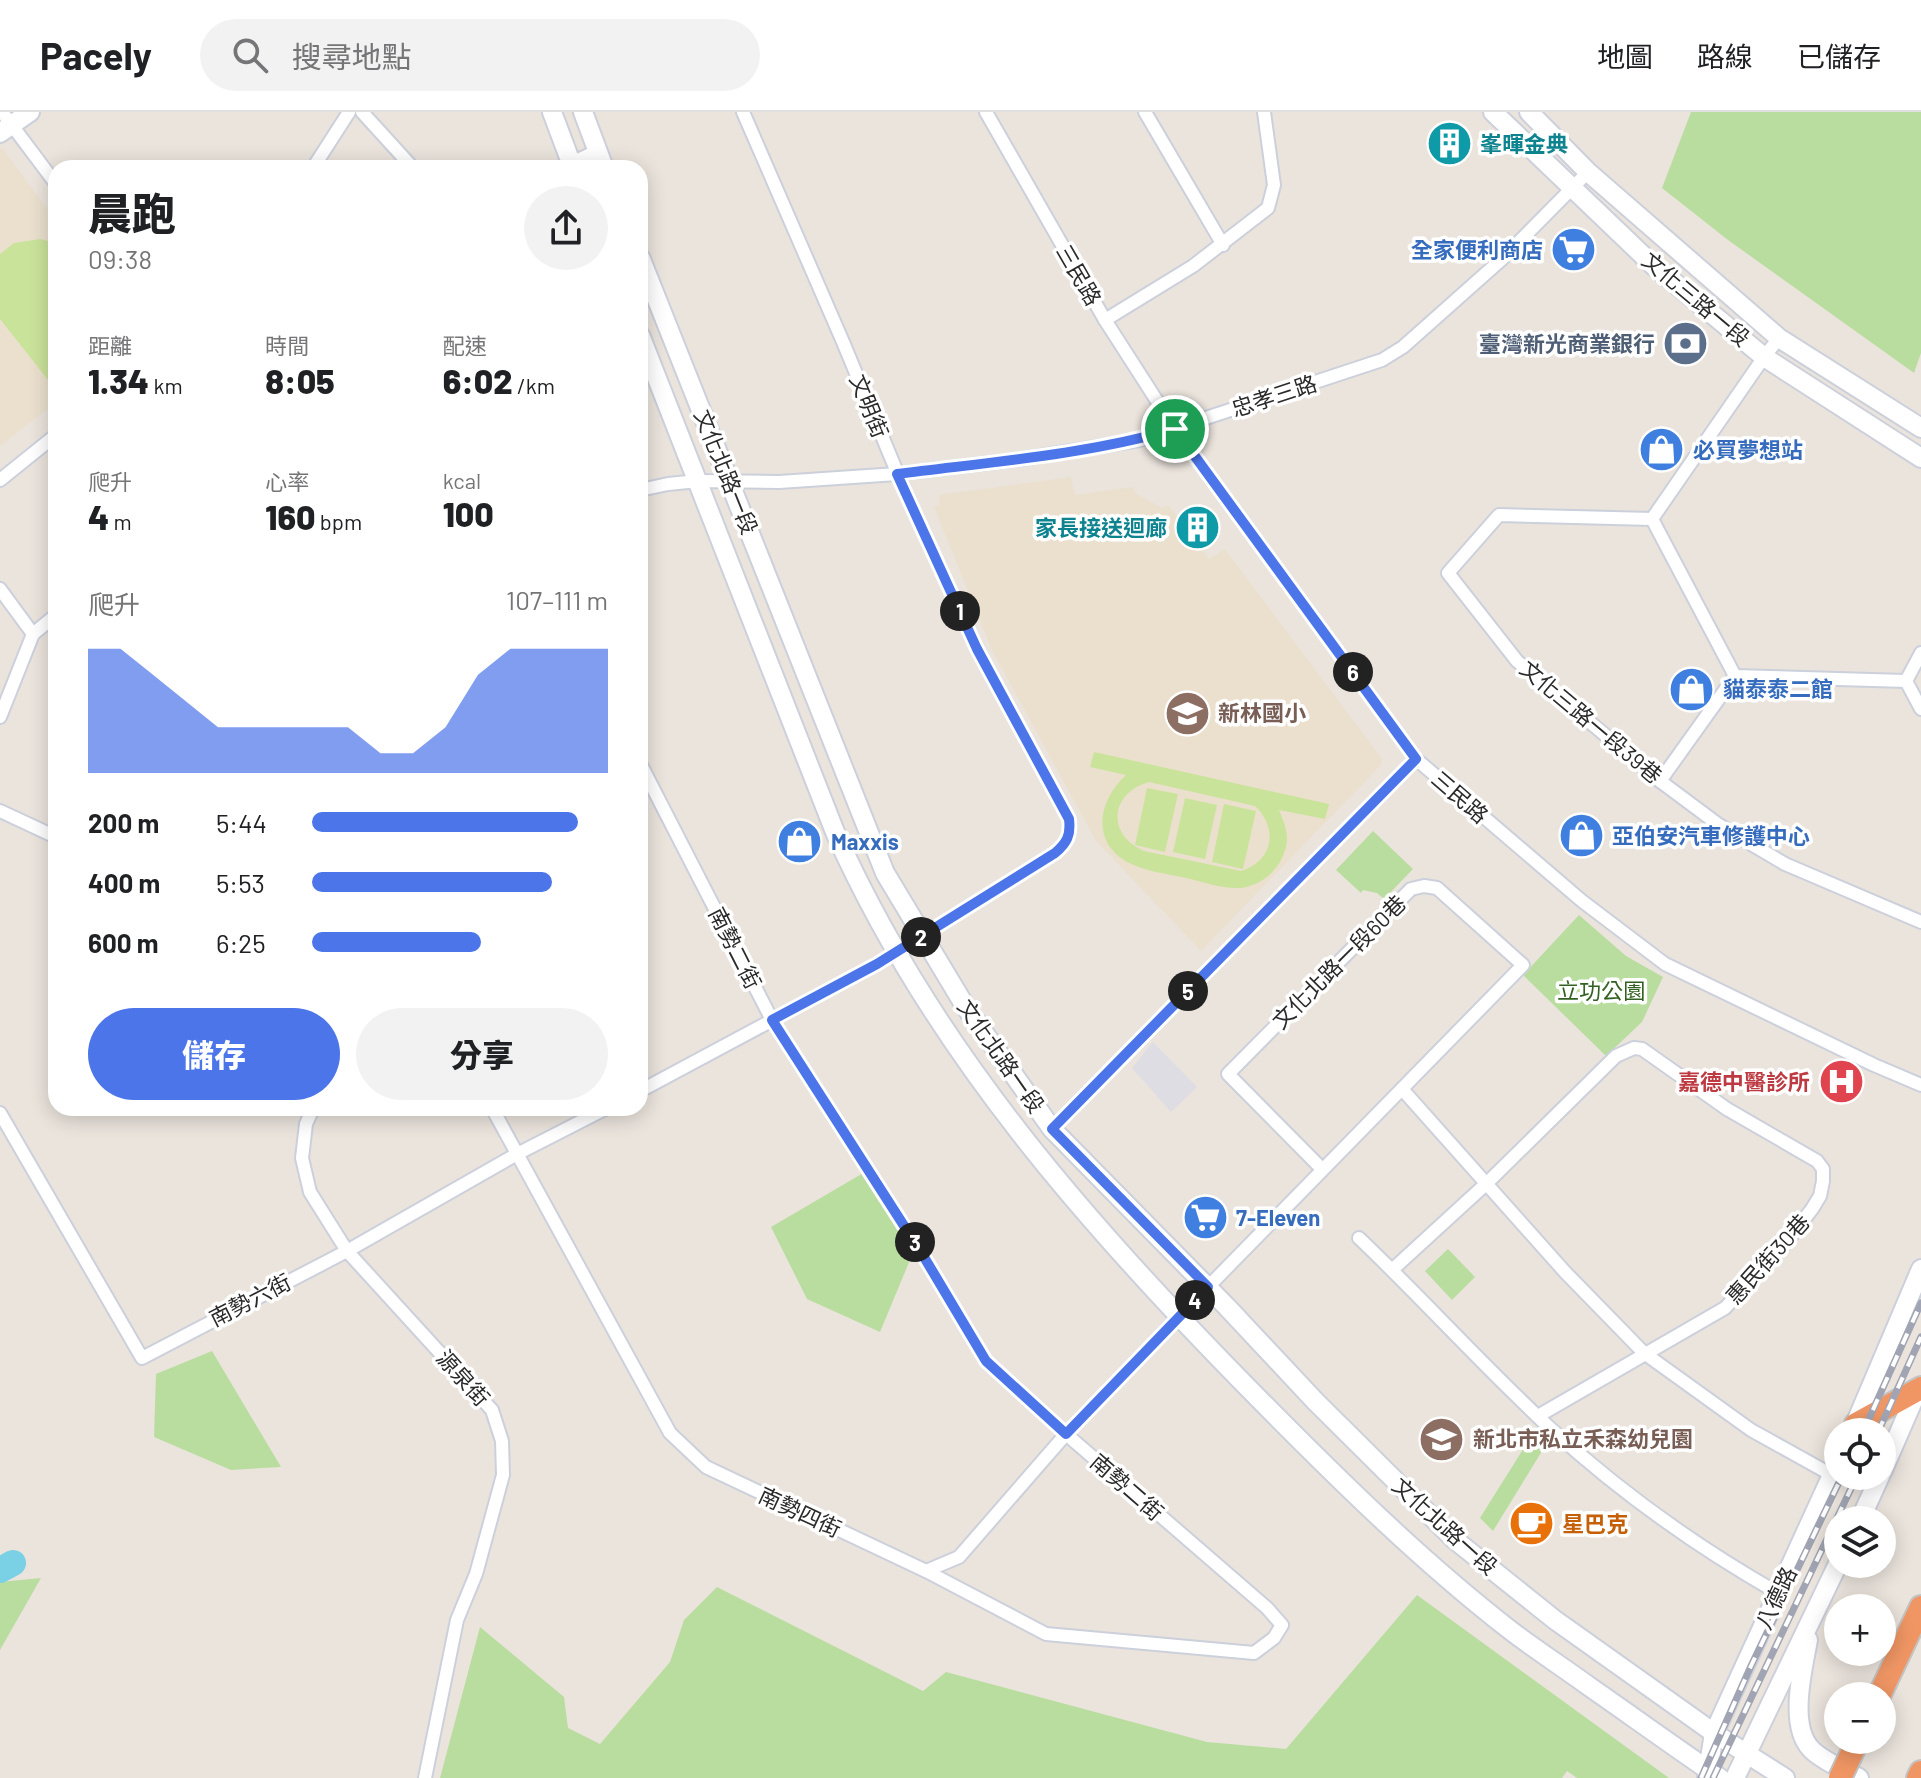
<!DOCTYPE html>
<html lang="zh-TW">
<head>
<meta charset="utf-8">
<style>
  :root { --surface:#fff; --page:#f2f2f2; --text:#202124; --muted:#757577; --line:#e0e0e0; --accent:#4c75ea }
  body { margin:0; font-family:Barlow,"Noto Sans TC",sans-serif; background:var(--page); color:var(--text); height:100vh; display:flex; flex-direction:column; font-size:30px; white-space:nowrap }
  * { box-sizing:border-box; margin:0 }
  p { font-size:26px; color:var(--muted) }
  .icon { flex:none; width:44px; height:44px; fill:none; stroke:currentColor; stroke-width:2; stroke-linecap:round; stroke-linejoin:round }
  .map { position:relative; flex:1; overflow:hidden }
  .panel { position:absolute; left:48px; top:48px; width:600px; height:956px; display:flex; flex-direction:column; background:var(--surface); border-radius:24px; box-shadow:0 4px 20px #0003 }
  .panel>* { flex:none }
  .tools { position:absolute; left:1824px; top:1306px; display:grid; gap:16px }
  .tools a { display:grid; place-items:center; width:72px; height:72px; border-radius:50%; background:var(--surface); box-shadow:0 4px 20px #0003; font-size:40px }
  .pin { position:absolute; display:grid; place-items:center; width:68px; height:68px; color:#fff; margin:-34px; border:4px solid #fff; border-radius:50%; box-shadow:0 2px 8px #0007 }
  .km { position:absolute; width:40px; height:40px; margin:-20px; border-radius:50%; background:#222; color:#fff; font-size:22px; line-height:40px; text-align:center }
  .round { display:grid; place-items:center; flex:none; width:84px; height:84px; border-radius:42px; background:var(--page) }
  .overview { display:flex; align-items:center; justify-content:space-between; height:136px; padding:0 40px }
  h1 { font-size:44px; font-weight:800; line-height:60px }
  .figures { display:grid; grid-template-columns:repeat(3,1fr); gap:12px; height:136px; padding:8px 40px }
  .figures div { display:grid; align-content:center }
  .figures b { font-size:34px; font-weight:800 }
  .figures small { font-size:22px; font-weight:400 }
  .figures p { font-size:22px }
  .chart { height:224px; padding:16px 40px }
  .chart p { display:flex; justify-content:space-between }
  .chart svg { width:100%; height:144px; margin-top:8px; fill:var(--accent); opacity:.7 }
  .primary-button { display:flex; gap:16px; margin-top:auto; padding:16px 40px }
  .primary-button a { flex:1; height:92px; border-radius:48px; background:var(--accent); color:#fff; font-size:32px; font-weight:800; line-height:92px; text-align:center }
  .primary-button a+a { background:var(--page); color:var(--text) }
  ul { padding:0 40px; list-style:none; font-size:26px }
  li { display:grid; grid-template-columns:128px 96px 1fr; align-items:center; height:60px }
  li i { height:20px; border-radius:10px; background:var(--accent) }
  header { display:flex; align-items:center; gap:48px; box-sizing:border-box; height:112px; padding:0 40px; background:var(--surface); border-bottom:2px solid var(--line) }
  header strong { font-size:38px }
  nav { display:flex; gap:44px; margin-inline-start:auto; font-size:28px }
  .search { width:560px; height:72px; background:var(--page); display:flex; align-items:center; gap:20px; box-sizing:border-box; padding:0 28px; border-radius:44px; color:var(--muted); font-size:30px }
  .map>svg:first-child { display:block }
</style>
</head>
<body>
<header>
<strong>Pacely</strong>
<div class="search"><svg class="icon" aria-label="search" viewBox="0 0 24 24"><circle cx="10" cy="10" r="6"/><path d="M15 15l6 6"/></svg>搜尋地點</div>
<nav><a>地圖</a><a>路線</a><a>已儲存</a></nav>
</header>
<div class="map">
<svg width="1921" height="1666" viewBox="0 0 1921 1666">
  <rect width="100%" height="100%" fill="#ebe4dd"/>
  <path fill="#dfdde4" d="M1153,930L1197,975L1171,1000L1132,956Z"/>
  <g fill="#ebe0ce">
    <path d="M2,36L56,109V290L0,334V38Z"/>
    <path d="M1071,365L1075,383L1133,375L1135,381L1162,396L1168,393L1209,447L1225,437L1382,647L1380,654L1201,839L1096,729L992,538L934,395L940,393L939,383Z"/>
  </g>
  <g fill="#b9dd9f">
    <path d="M1691,0H1921V241L1914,261L1728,128L1662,76Z"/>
    <path d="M1373,719L1413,757L1384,787L1377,781L1363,778L1361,781L1336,758Z"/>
    <path d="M1579,803L1626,844L1663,865L1642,910L1606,944L1523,863Z"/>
    <path d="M865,1060L912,1143L880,1220L807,1187L771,1115Z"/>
    <path d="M1448,1137L1475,1165L1452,1188L1425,1159Z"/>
    <path d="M212,1239L281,1355L231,1358L154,1325L156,1262Z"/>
    <path d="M1537,1315L1550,1326L1493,1419L1480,1406Z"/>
    <path d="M41,1466L0,1538V1470Z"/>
    <path d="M717,1475L923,1579L946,1560L1207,1630L1286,1637L1417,1483L1669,1666H1577L1567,1659L1562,1666H440L480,1515L564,1585L568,1616L600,1632L670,1550L684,1508Z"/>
  </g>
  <g fill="#cae39b" fill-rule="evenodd">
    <path d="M40,127L56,131V278L0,207V142L14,131Z"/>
    <path d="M1094,640L1329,692L1325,707L1279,698C1283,708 1287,716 1287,727C1286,751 1265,774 1240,776C1222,777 1204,770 1186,766C1167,762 1144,759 1127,750C1090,729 1099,687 1126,663L1090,655ZM1149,670L1255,694C1279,717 1273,749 1241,759L1144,739C1106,723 1110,681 1149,670Z"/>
    <path d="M1147,676L1178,682L1165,740L1135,733Z"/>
    <path d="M1185,686L1217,693L1205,747L1173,740Z"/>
    <path d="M1224,692L1256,699L1243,757L1212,750Z"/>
  </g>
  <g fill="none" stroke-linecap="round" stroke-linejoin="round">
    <path stroke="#7ad0e4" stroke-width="26" d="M0,1458L13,1451"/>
    <defs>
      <g id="street">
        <path d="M2,0L56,72"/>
        <path d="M362,0L413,56"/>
        <path d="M986,0L1105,208L1175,317L1416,647L1582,789L1665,852L1874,953L1921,973"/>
        <path d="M1145,0L1223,133"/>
        <path d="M313,56L349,0"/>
        <path d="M561,56L597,39"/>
        <path d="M1105,208L1193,154L1268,96L1274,73L1264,0"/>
        <path d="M1779,226L1764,245L1652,407L1499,403L1448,461L1517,549L1660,669L1719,713L1785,752L1921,810"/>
        <path d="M0,368L56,323"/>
        <path d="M640,378L668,372L698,369L779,370L897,362L1022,347L1139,328L1382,248L1403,235L1502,147L1588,60"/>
        <path d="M1652,407L1735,564L1906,569L1921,597"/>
        <path d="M0,477L33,522"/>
        <path d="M1906,569L1921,541"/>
        <path d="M0,605L33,522L56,503"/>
        <path d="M1660,669L1735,564"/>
        <path d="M0,699L56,725"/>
        <path d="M1402,977L1565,1160L1644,1241L1751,1318L1832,1363"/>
        <path d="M640,979L877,852L1055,741C1067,731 1071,723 1069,707L977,537L904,377L843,230L743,0"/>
        <path d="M313,996L306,1012L302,1046L310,1080L347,1139L492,1298L502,1329L503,1363L476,1462L457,1508L425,1666"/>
        <path d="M492,996L670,1321L706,1355L926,1459L1046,1522L1254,1541L1274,1526L1282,1513L1267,1496L1066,1322L986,1249L924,1145L772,908L640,651"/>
        <path d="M0,1001L142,1246L347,1139L517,1042L607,996"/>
        <path d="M1052,1017L1416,647"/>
        <path d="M1359,1126C1424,1188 1484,1255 1550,1316C1619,1379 1697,1435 1778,1481"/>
        <path d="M1392,1158L1487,1071L1616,944L1634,936L1642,937L1727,997L1817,1049L1823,1057V1069L1820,1084L1812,1097L1784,1133L1725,1196L1538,1304"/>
        <path d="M1208,1175L1523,853L1437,776L1424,774L1411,777L1228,962L1322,1057"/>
        <path d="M926,1459L959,1445L1066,1322L1179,1205"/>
      </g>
      <g id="secondary">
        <path d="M552,0L573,56"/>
        <path d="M583,0L604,56"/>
        <path d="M1493,0L1654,154L1764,245L1921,346"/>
        <path d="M1529,0L1588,60L1779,226L1921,316"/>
        <path d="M0,21L30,0"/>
        <path d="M640,145L885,761L965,894L1052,1017L1227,1195L1315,1289L1455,1428L1555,1508L1714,1621L1785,1666"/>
        <path d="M640,223L835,720C932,938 1092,1118 1258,1286C1338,1367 1420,1448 1510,1518C1536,1538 1564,1556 1590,1575C1633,1605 1676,1636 1720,1666"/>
        <path d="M1179,1205L1208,1175"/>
        <path d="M1853,1317L1921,1157"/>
        <path d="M1882,1360L1919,1275"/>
        <path d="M1860,1408L1880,1364"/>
        <path d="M1808,1528C1803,1556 1788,1613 1811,1637C1820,1647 1847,1660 1859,1666"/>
        <path d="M1707,1666L1714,1621L1838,1350"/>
        <path d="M1735,1666L1838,1452"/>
      </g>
      <g id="highway">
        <path d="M1856,1312L1921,1276"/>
        <path d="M1879,1584L1921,1495"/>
        <path d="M1918,1666L1921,1660"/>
      </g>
    </defs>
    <use href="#street" stroke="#ccd0db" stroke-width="16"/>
    <use href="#secondary" stroke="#ccd0db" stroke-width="22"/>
    <use href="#highway" stroke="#c3c3c3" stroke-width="26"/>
    <use href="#street" stroke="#fff" stroke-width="12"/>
    <use href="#secondary" stroke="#fff" stroke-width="18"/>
    <use href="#highway" stroke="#f09664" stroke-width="22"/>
    <defs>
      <g id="rail">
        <path d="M1863,1320L1921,1191"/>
        <path d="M1878,1320L1921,1225"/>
        <path d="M1701,1666L1751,1554L1842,1364"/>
        <path d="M1713,1666L1857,1364"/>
      </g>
    </defs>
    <use href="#rail" stroke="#a1a5b3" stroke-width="7"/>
    <use href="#rail" stroke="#fff" stroke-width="4" stroke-dasharray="12" stroke-linecap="butt"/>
    <defs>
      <path id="highway-bridge" d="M1840,1666L1858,1628"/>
    </defs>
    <use href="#highway-bridge" stroke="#c3c3c3" stroke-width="26" stroke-linecap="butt"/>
    <use href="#highway-bridge" stroke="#f09664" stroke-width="22"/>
  </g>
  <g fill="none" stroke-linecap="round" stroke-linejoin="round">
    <defs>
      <path id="route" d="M1175,317L1416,647L1052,1017L1208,1175L1066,1322L986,1249L924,1145L772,908L877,852L1055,741C1067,731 1071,723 1069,707L977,537L897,362C990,350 1085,343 1175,317Z"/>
    </defs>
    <use href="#route" stroke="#fff" stroke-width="16"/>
    <use href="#route" stroke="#4c75ea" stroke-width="10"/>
  </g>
  <defs>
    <symbol id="building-disc" viewBox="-11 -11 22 22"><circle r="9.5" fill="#0f9aa8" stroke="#fff"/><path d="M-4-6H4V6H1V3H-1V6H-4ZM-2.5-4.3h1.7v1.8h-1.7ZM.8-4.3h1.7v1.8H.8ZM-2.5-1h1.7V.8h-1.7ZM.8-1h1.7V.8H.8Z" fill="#fff"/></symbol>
    <symbol id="supermarket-disc" viewBox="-11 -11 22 22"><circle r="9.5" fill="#3f7fe0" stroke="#fff"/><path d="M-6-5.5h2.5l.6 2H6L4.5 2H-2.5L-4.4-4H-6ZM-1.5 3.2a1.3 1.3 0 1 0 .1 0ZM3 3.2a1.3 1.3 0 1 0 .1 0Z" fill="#fff"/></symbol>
    <symbol id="bank-disc" viewBox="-11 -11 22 22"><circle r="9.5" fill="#5c6f8a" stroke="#fff"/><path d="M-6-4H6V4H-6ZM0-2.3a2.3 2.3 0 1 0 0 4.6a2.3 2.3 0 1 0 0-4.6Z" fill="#fff"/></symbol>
    <symbol id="shop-disc" viewBox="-11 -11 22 22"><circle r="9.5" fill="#3f7fe0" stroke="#fff"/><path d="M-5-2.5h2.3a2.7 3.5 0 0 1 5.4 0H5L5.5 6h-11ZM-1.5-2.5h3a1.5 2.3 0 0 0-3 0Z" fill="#fff"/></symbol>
    <symbol id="school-disc" viewBox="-11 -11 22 22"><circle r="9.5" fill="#8d6e63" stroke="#fff"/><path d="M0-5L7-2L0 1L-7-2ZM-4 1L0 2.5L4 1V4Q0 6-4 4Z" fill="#fff"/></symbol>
    <symbol id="hospital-disc" viewBox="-11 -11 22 22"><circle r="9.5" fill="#e0444e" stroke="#fff"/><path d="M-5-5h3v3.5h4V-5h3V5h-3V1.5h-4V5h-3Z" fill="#fff"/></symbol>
    <symbol id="cafe-disc" viewBox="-11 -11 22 22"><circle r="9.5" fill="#e8710a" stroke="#fff"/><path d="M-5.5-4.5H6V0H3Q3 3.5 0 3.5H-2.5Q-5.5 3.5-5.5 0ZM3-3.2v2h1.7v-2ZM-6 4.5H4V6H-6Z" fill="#fff"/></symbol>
  </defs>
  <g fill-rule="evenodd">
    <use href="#building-disc" x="1424" y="6" width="51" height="51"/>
    <use href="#supermarket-disc" x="1548" y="112" width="51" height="51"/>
    <use href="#bank-disc" x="1660" y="206" width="51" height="51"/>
    <use href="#shop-disc" x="1636" y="312" width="51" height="51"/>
    <use href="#building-disc" x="1172" y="390" width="51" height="51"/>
    <use href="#shop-disc" x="1666" y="552" width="51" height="51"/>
    <use href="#school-disc" x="1162" y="576" width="51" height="51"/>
    <use href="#shop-disc" x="1556" y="698" width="51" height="51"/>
    <use href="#shop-disc" x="774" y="704" width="51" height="51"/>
    <use href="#hospital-disc" x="1816" y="944" width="51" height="51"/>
    <use href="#supermarket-disc" x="1180" y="1080" width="51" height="51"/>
    <use href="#school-disc" x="1416" y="1302" width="51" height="51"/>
    <use href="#cafe-disc" x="1506" y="1386" width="51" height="51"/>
  </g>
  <g text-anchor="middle" stroke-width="7" stroke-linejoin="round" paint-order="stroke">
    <g font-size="22" font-weight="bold" fill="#0d838f" stroke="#fff" text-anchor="start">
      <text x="1480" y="40">峯暉金典</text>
      <text x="1167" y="424" text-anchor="end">家長接送迴廊</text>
    </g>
    <g font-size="22" font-weight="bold" fill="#366cbe" stroke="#fff" text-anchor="start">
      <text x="1543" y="146" text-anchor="end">全家便利商店</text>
      <text x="1693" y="346">必買夢想站</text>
      <text x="1723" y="585">貓泰泰二館</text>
      <text x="1612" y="732">亞伯安汽車修護中心</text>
      <text x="831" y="738">Maxxis</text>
      <text x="1236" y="1114">7-Eleven</text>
    </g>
    <g font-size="22" fill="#2a2a2a" stroke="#fff">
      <text transform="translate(1079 163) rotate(60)" y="8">三民路</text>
      <text transform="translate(1696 187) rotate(40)" y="8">文化三路一段</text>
      <text transform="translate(1274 284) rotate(-18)" y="8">忠孝三路</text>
      <text transform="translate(869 294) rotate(68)" y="8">文明街</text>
      <text transform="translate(726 360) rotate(68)" y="8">文化北路一段</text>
      <text transform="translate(1591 610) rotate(40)" y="8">文化三路一段39巷</text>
      <text transform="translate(1460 685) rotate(41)" y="8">三民路</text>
      <text transform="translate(735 836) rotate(63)" y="8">南勢二街</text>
      <text transform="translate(1339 850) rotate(-45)" y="8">文化北路一段60巷</text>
      <text transform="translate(1001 944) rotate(55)" y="8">文化北路一段</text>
      <text transform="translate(1768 1147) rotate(-48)" y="8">惠民街30巷</text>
      <text transform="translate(250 1188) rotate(-27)" y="8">南勢六街</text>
      <text transform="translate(463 1266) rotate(48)" y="8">源泉街</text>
      <text transform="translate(1127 1375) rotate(41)" y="8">南勢二街</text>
      <text transform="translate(800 1400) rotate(25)" y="8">南勢四街</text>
      <text transform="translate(1445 1414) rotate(42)" y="8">文化北路一段</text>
      <text transform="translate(1776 1486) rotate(-65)" y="8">八德路</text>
    </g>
    <g font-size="22" font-weight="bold" fill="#4e5e75" stroke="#fff" text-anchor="end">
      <text x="1655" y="240">臺灣新光商業銀行</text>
    </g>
    <g font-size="22" font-weight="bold" fill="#785e54" stroke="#fff" text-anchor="start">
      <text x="1218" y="609">新林國小</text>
      <text x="1473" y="1335">新北市私立禾森幼兒園</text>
    </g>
    <g font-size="22" fill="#336121" stroke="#fff">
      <text x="1601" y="887">立功公園</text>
    </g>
    <g font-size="22" font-weight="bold" fill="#be3a42" stroke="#fff" text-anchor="end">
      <text x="1810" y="978">嘉德中醫診所</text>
    </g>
    <g font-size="22" font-weight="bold" fill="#c56008" stroke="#fff" text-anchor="start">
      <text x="1562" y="1420">星巴克</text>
    </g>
  </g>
</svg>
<div class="tools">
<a><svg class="icon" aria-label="locate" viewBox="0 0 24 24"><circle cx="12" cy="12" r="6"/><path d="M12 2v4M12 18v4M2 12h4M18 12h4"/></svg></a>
<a><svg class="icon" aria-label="layers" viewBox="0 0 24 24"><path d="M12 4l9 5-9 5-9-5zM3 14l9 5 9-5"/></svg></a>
<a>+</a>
<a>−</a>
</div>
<div class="pin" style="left:1175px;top:317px;background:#1e9e55"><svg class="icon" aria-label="arrive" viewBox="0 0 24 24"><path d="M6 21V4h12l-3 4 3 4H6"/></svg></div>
<b class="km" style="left:960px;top:499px">1</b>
<b class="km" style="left:921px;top:825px">2</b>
<b class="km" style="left:915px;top:1130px">3</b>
<b class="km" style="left:1195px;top:1188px">4</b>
<b class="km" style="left:1188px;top:879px">5</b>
<b class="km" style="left:1353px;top:560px">6</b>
<section class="panel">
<div class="overview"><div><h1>晨跑</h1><p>09:38</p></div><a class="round"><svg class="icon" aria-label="share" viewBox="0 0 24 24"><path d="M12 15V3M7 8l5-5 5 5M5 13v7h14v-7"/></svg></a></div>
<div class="figures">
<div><p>距離</p><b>1.34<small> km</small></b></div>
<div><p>時間</p><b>8:05</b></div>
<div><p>配速</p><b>6:02<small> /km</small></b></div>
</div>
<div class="figures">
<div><p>爬升</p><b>4<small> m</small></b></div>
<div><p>心率</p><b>160<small> bpm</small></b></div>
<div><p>kcal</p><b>100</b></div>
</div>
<div class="chart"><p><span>爬升</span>107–111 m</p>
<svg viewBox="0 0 160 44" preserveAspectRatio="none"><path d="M0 44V6L10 6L20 14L30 22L40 30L50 30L60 30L70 30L80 30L90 38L100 38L110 30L120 14L130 6L140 6L150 6L160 6V44z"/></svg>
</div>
<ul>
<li><b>200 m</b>5:44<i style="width:90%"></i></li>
<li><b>400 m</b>5:53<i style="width:81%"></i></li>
<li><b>600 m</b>6:25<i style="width:57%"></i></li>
</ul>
<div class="primary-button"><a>儲存</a><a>分享</a></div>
</section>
</div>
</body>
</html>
